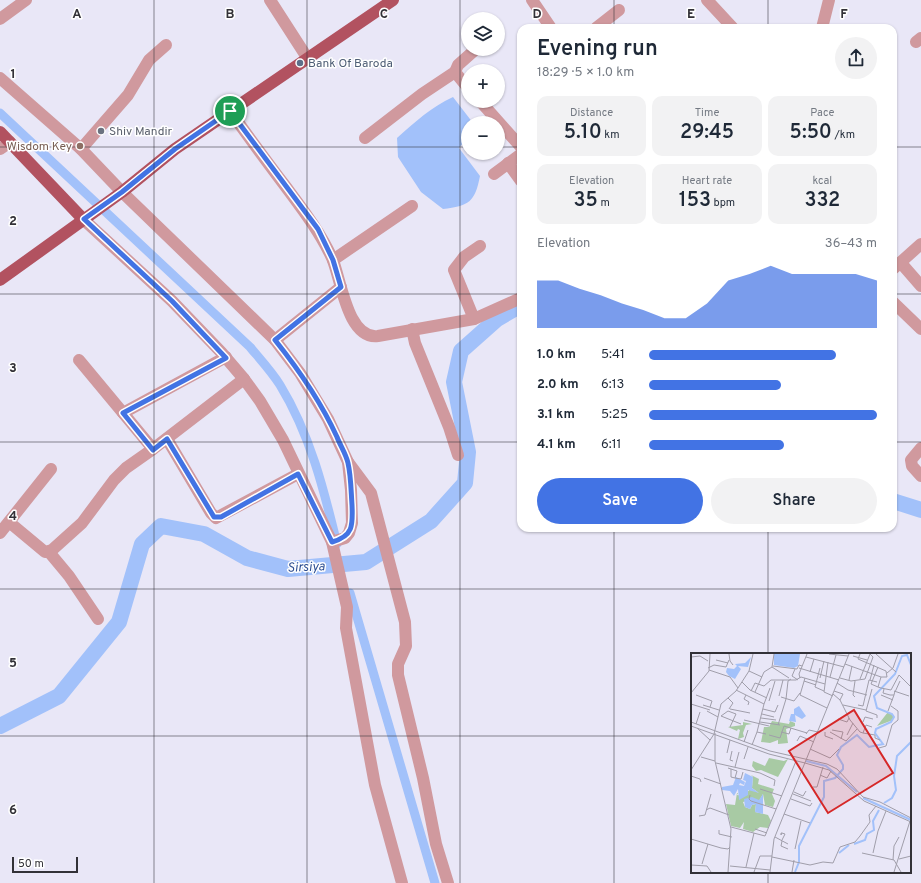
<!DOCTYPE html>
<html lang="en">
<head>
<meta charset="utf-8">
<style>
  :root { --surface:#fff; --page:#f2f2f3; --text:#1f2937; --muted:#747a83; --accent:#4273e4 }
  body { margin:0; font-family:Overpass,sans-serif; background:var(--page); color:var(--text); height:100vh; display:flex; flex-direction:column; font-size:15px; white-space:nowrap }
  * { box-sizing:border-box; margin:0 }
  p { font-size:13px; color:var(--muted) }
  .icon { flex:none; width:22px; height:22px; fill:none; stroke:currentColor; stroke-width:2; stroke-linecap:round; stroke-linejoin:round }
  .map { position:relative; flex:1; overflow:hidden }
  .sheet { position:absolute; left:517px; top:24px; width:380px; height:508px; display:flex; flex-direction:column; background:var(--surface); border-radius:12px; box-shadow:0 1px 3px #0004 }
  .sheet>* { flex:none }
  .fabs { position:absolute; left:461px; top:12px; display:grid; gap:8px }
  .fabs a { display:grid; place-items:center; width:44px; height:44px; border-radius:50%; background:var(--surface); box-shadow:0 1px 3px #0004; font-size:20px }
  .scale { position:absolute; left:12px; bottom:10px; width:66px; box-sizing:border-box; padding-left:4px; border:2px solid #323137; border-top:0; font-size:11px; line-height:14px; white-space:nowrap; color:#323137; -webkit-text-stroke:3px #fff; paint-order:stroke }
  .pin { position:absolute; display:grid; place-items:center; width:34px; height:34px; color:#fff; margin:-17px; border:2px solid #fff; border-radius:50%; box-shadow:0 1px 4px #0007 }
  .round { display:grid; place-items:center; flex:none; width:42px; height:42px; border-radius:21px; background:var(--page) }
  .summary { display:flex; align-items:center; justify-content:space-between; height:68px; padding:0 20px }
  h1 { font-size:22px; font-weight:600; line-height:30px }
  .metrics { display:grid; grid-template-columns:repeat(3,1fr); gap:6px; height:68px; padding:4px 20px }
  .metrics div { display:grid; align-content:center; border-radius:10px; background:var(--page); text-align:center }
  .metrics b { font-size:20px; font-weight:600 }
  .metrics small { font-size:11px; font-weight:400 }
  .metrics p { font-size:11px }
  .chart { height:112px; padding:8px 20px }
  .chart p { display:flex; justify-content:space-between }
  .chart svg { width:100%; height:72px; margin-top:4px; fill:var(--accent); opacity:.7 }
  .cta { display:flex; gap:8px; margin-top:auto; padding:8px 20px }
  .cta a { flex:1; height:46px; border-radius:24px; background:var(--accent); color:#fff; font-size:16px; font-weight:600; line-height:46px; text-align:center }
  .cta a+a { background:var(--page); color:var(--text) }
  ul { padding:0 20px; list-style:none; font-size:13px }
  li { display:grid; grid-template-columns:64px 48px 1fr; align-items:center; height:30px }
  li i { height:10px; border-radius:5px; background:var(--accent) }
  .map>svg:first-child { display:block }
</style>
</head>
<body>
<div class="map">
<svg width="921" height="883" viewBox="0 0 921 883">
  <rect width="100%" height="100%" fill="#e9e7f7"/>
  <path fill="#a2c1fa" d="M453,97L473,123H468V137L459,148L480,176C475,202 469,206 443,209L421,192L398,157L397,138C415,122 431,107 453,97Z"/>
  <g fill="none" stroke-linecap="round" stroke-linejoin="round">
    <g stroke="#a2c1fa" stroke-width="9">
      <path d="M0,113L250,347C260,359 272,372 280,385C310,434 324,490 337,544"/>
      <path d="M350,593L435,883"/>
    </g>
    <g stroke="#a2c1fa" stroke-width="16">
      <path d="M893,501L921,510"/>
      <path d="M0,726L59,696L119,622L142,544L161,526L204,534L247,558L288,569L366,562L431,521L465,483L468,452L454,382L461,351L497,319L521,305"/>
    </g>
    <g stroke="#d0999e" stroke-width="12">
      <path d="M270,0L308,59"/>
      <path d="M532,0L551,28"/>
      <path d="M707,0L733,28"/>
      <path d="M0,19L26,0"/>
      <path d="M596,28L619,10"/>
      <path d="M822,28L829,0"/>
      <path d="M916,42L921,38"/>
      <path d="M0,78L81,149L122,192L275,340L300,373L328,419L348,462L351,490L352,523L349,533L345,538L332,542"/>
      <path d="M468,88L455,72L458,65L476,49"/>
      <path d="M480,101L521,147"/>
      <path d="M230,111C248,136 267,162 286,187C303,210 320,232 332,258C341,278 347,340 378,336L474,319L521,298"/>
      <path d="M365,138L422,94L455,72"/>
      <path d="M0,149L10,142"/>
      <path d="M81,149L128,95L149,60L166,45"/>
      <path d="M508,163L521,181"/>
      <path d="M494,174L521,154"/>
      <path d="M83,219L172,301L221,352L244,379L260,401L283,440L332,542L347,607L346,628L375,785L402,883"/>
      <path d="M333,260L412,206"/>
      <path d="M901,263L921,286"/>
      <path d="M893,269L921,244"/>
      <path d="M893,302L921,329"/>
      <path d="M474,319L454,270L464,257L480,246"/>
      <path d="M412,329L415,343L449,427L458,455"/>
      <path d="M275,340L341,287"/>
      <path d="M79,360L153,449"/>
      <path d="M123,413L226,357"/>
      <path d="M167,439L211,513L216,518L298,474"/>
      <path d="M921,448L911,460L912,466L921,476"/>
      <path d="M348,462L371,493L405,622L406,646L398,664V675L423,778L436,844L448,883"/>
      <path d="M9,522L45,552L52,550L82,523L114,480L126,468L153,449L244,379"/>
      <path d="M0,533L51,469"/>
      <path d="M49,552L69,576L98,619"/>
    </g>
    <g stroke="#b25260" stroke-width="12">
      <path d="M0,132L83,219"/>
      <path d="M0,280L122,192L175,149L393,0"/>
    </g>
  </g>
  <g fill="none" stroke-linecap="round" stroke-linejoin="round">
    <defs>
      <path id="route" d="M230,111L318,229L333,260L341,287L275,340C299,370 321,402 337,437C340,445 346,454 348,463C351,476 351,491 352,505C353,526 353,536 332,542L298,474L221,517H214L167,439L153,450L123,413L226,358L172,301L84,219L122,192L175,149Z"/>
    </defs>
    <use href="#route" stroke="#fff" stroke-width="8"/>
    <use href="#route" stroke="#4273e4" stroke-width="5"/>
  </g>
  <path fill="none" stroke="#323137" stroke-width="1" stroke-opacity="0.55" d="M154,0V883M307,0V883M460,0V883M614,0V28M768,0V28M0,147H468M498,147H521M893,147H921M0,294H521M893,294H921M0,442H521M893,442H921M614,528V883M768,528V654M0,589H921M0,736H692M910,736H921M768,872V883"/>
  <circle fill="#5c6f8a" stroke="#fff" stroke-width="1.5" cx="300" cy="63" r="4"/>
  <circle fill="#6b7280" stroke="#fff" stroke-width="1.5" cx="101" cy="131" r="4"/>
  <circle fill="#8d6e63" stroke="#fff" stroke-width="1.5" cx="80" cy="146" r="4"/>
  <g text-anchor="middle" stroke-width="3" stroke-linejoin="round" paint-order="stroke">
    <g font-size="12" fill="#4e5e75" stroke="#fff" text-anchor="start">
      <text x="308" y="67">Bank Of Baroda</text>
    </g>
    <g font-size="12" fill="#5b616d" stroke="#fff" text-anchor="start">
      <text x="109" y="135">Shiv Mandir</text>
    </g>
    <g font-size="12" fill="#785e54" stroke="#fff" text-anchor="end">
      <text x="72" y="150">Wisdom Key</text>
    </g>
    <g font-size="13" font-style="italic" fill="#2d4e92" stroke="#fff">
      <text transform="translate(306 566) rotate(-2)" y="5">Sirsiya</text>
    </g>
  </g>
  <g transform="translate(691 653)">
    <rect width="220" height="220" fill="#e9e7f7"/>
    <path d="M197,59L202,62V67L186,73ZM81,68L98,71L99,68L104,70V73L95,76L97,90L87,91V87L79,90L70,89L73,74H78ZM52,69L61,71L55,72L52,80L53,84L47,86L49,77L47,76L46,78L37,74L52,72ZM78,105L93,108L97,106L87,124L70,117L65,118L61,113L62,108L74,113ZM60,122L68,126L67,131L83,136L81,141L84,148L82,154L74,152L72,141L68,148L63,146L52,149L54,154L59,156L61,152L65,151L64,159L77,162L80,168L77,175L69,174L62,179L52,176L53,169L49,175L40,173L35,151L44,152L46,140H47L46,142L53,143L59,136L68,140L61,135L62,124Z" fill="#a8caa4"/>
    <path d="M83,1H109L107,13L103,15L83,12ZM60,4L57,14L47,13L50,16L44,26L38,23L35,19L36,15L43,16L46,13L44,11L54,10ZM108,53L115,63L111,66L104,62L105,69L98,68L100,61H103V56ZM54,120L62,124L61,135L68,140L57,137V142L48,147L47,136L43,143L39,138L31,137V134L42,132L45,124L54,129L53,132L49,130L48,132L53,133L55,128L52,127ZM72,141V161L64,159L65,151L61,152L59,156L54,154L53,146L61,144L68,147Z" fill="#a2c1fa"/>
    <path fill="none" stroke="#a2c1fa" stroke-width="2" d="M115,108L135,113L166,139M172,145L220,167M193,150L201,145L205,137L203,123L206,103L220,89M163,191L174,187L176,181L183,177L182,168L188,157M148,200L158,192M104,219L108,209V193L133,144V128L144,125L152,116V112L146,102L150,94L166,82L178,94L192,91L184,80L185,76L200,69L203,64L201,61L186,55L183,43L204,21L211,3L216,2L220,12"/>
    <path fill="none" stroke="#a09eaa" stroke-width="1" d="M38,1L39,8L42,12M138,1L157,3M169,1L167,6L195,18L196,24H190M185,1L205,19M162,3L176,7M0,4L9,3L17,8M115,4L153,14M25,7L37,10M137,9L133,39L142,43M154,11L190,24L187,34L190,35L200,37L208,22L220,34M82,13L106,16L108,12L111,13M81,14L83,1M187,14L180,31L187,34M17,15L23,12L35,14L38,7M108,15L148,27M129,15L124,34L133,38M104,16L101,23L107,27M18,17L39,24L47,35M58,18L71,24M119,19L123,6M196,20L202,15L207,1M139,24L145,2M109,25L108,21L116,1M114,25L109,42L136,55M129,25L133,8M149,25L160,28L174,26L182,4L179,1M169,26L179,1M158,27L161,13M179,27L183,12M113,28L125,32M51,29L59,37L76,45M146,30L157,37L176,42M181,36L175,58L186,62V65M193,36L192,40L199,42H203L204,38M45,37L73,51L79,35M60,38L64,30L73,33L80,27H105L110,24L134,31M143,38L152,41L149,47M203,38L218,43M64,39L73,19L81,14L98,25M204,39L209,28M0,40L18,18L19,1M142,41L149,47L159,67L169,79L172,80L175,72L181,74M5,42L21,48L19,54M55,42L53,46L58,49L57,52M190,42L202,47M88,43L92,27M90,44L103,48L109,40M164,44L162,42L164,28M37,45L42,50L38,56M78,48L84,28M0,51L19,57M12,52L28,57M152,52L175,57M167,52L172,53L178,27L186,29M39,56L59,60M72,56L84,59L87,52M16,58L27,64M197,58L203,42M71,61L83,64M30,63L37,58L45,61L39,74M30,63L50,71M70,65L85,67M147,66L156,69L158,65M53,67L78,73M0,69L79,98L136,111L146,116L172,144L189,149L220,165M69,69L89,72M172,69L174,64L182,66M5,71L9,59M87,72L95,46L97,28L100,26M0,73L78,101L114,110M6,75L19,87M141,77L152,79L150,86M66,79L73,51M90,79L98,81L100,75M134,79V83L142,86M139,79L155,88L166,76M24,80V108L40,176L37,219M172,80L184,82V85L189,87M115,81L118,77L127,79M78,82L89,85L93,73L116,80M156,82L162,70M106,88L109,83L123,89M53,89L57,77M61,92L66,79L75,81M188,95L195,93L201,72L207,67V58L200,53M119,96L139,105L148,96M41,98L39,107L42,108M36,100L39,87M10,104L24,108M53,106L57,94M25,110L69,120L84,127L83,133M114,110L138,117L173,148L220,169M44,114L48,99M37,115L46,118L44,125L50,126L52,119M40,116V124L44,125M0,117L23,81L30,51L45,38L58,18L62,1M129,122L136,125L140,118M0,123L9,126L10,129M13,125L30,131M122,134H126L132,114M69,136L91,143M103,139L112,143L115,138M102,141L120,148M59,142L58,146L60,148L85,156M100,146L119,153L121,150M15,157L19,155L38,162M93,161L119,170M8,163L14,162L20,141M40,174L74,183L105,108M64,176L76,180M28,177V181L41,184M91,180L90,182V180H91L94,181L91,187M84,184L97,191M0,186L30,195L37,196L39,194M91,188L90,193L97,196M104,196L110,168M171,200L203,207L210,219M182,200L187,178L195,158M81,204L119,212L132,209L142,210L149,194L164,189L169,183L179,169L178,162L185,153M208,206L220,203M202,207L203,193L208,184M11,211L17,191M0,212L16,213L20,219M39,213L79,217M55,214L63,180M63,219L69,203H81M79,219L83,186L158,1M101,219L103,207M203,219L219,168"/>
    <path fill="#d62828" fill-opacity="0.15" stroke="#d62828" stroke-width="2" d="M163,57L202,120L137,160L98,98Z"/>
    <rect width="220" height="220" fill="none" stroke="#323137" stroke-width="2"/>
  </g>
  <g font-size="13" text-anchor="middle" font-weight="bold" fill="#323137" stroke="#fff" stroke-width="3" stroke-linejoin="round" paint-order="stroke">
    <text x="77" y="18">A</text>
    <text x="230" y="18">B</text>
    <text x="384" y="18">C</text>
    <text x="537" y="18">D</text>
    <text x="691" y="18">E</text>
    <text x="844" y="18">F</text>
    <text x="13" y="78">1</text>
    <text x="13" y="225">2</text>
    <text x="13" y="372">3</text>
    <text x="13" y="520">4</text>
    <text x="13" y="667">5</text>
    <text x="13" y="814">6</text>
  </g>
</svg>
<div class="fabs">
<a><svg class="icon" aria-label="layers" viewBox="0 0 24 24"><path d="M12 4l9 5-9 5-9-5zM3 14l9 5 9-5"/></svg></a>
<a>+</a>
<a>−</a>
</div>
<div class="scale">50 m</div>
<div class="pin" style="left:230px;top:111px;background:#1e9e55"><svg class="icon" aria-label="arrive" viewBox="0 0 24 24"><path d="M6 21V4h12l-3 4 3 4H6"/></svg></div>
<section class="sheet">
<div class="summary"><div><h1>Evening run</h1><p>18:29 · 5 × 1.0 km</p></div><a class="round"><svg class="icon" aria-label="share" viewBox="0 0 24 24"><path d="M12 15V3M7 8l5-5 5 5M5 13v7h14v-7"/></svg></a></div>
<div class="metrics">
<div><p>Distance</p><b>5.10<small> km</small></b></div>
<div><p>Time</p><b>29:45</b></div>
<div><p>Pace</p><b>5:50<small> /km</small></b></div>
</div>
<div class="metrics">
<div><p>Elevation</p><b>35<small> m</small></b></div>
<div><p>Heart rate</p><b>153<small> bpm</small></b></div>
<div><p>kcal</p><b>332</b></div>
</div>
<div class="chart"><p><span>Elevation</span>36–43 m</p>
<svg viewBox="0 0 160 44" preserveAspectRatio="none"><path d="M0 44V15L10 15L20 20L30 24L40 29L50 33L60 38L70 38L80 29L90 15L100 11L110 6L120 11L130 11L140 11L150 11L160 15V44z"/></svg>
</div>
<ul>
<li><b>1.0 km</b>5:41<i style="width:82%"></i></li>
<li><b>2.0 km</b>6:13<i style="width:58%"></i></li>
<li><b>3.1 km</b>5:25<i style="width:100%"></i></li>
<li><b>4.1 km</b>6:11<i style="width:59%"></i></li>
</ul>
<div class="cta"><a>Save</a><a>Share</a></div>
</section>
</div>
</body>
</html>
